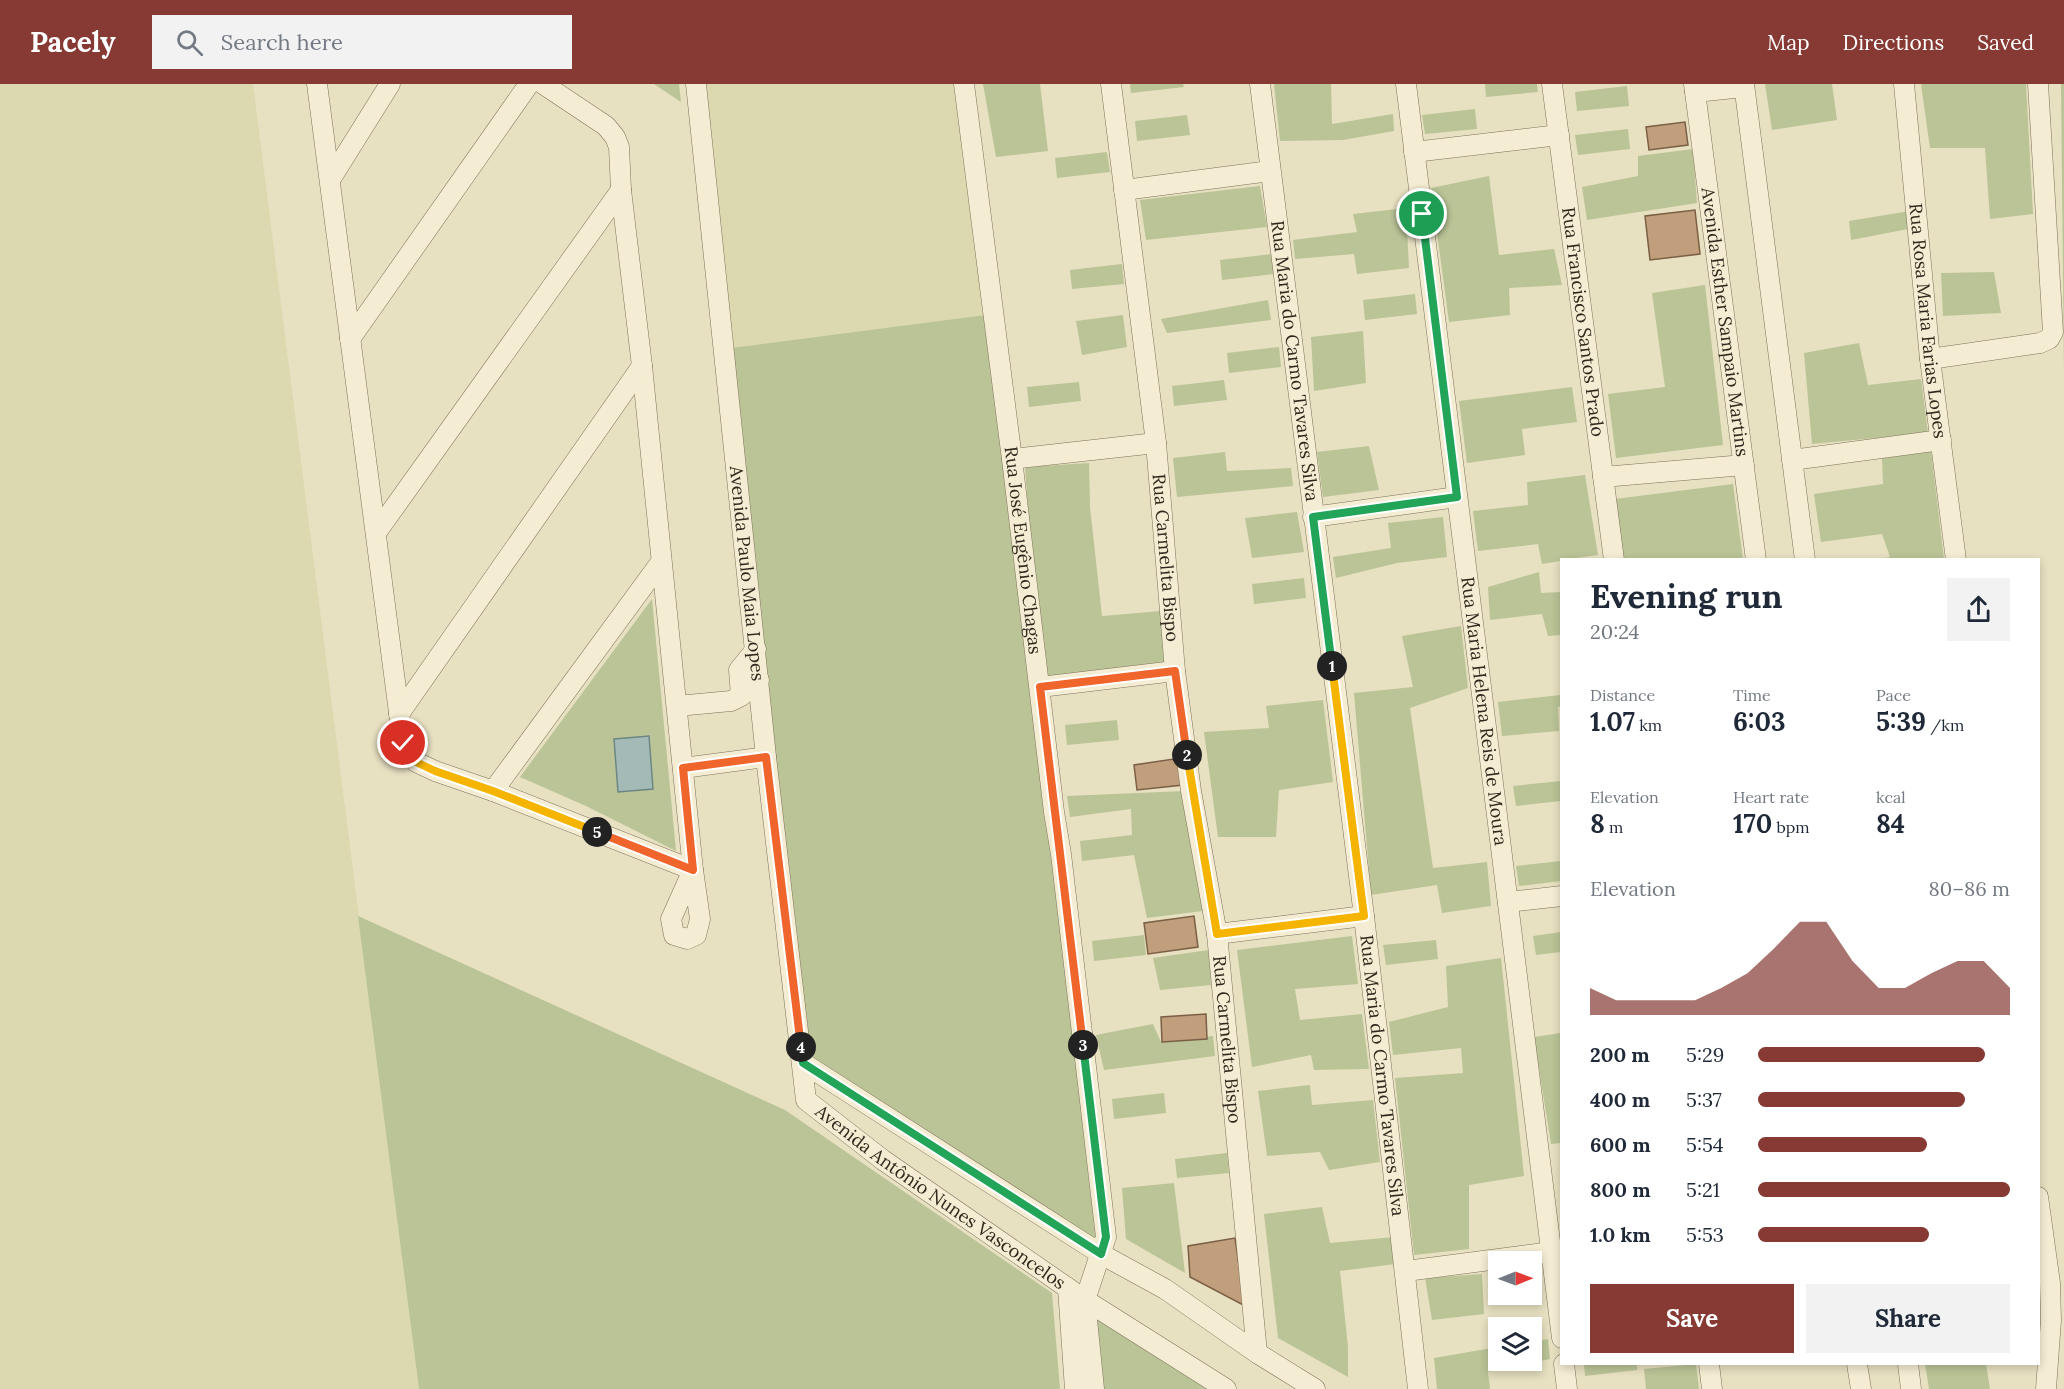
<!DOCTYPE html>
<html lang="en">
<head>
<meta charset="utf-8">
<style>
  :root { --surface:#fff; --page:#f2f2f3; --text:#1f2937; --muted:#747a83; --accent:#863a33 }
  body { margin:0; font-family:Lora,serif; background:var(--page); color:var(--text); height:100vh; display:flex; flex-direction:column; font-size:22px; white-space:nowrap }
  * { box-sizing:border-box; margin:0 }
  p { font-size:20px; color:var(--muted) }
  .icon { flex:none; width:33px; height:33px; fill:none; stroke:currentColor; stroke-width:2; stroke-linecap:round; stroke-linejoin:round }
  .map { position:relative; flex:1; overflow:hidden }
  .side { position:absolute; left:1560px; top:474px; width:480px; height:807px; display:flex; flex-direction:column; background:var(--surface); border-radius:0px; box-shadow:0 3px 9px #0003 }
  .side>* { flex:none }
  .needle { width:39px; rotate:89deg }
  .fabs { position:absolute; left:1488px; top:1167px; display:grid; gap:12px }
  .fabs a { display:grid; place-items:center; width:54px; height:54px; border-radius:0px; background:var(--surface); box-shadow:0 3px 9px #0003; font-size:30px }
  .pin { position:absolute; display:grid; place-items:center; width:51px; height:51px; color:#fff; margin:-26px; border:3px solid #fff; border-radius:50%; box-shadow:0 2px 6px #0007 }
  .km { position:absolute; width:30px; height:30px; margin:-15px; border-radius:50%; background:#222; color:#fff; font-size:16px; line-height:30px; text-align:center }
  .round { display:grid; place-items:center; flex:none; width:63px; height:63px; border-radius:0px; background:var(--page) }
  .head { display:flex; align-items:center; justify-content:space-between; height:102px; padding:0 30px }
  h1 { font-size:33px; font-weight:700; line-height:45px }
  .figures { display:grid; grid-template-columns:repeat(3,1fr); gap:9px; height:102px; padding:6px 30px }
  .figures div { display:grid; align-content:center }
  .figures b { font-size:26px; font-weight:700 }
  .figures small { font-size:16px; font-weight:400 }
  .figures p { font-size:16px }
  .chart { height:168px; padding:12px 30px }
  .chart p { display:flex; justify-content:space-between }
  .chart svg { width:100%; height:108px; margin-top:6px; fill:var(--accent); opacity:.7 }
  .cta { display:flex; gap:12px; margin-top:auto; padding:12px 30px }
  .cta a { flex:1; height:69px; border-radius:0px; background:var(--accent); color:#fff; font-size:24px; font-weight:700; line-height:69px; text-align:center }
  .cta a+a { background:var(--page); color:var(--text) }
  ul { padding:0 30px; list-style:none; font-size:20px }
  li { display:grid; grid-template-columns:96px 72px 1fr; align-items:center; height:45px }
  li i { height:15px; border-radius:8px; background:var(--accent) }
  header { display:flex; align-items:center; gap:36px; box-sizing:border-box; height:84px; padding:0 30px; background:var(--accent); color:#fff }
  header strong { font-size:28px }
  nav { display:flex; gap:33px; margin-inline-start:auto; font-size:21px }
  .search { width:420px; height:54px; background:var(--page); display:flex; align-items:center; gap:15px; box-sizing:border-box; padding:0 21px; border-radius:0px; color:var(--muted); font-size:22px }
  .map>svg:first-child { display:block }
</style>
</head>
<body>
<header>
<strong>Pacely</strong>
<div class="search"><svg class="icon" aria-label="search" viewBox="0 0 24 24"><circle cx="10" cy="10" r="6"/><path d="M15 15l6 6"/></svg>Search here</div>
<nav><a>Map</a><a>Directions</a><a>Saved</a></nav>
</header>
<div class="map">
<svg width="2064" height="1305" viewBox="0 0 2064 1305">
  <rect width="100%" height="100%" fill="#e7e0c1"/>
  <g fill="#dcd9b0">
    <path d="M0,0H253L419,1305H0Z"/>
    <path d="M703,0H964L993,230L723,265Z"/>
  </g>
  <g fill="#bac497">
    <path d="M654,0H679L681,18Z"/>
    <path d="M983,0H1040L1048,67L996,73Z"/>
    <path d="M1130,0H1183L1184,3L1131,9Z"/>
    <path d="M1274,0H1331L1332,40L1393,30L1394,47L1343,56L1280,57Z"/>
    <path d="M1485,0H1537L1538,8L1486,13Z"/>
    <path d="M1765,0H1832L1837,36L1772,46Z"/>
    <path d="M1921,0H2026L2033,130L1990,135L1985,64H1930Z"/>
    <path d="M2061,0H2064V288Z"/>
    <path d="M1627,2L1629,22L1577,27L1575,8Z"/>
    <path d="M1475,25L1477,45L1425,50L1422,31Z"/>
    <path d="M1187,31L1190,51L1137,57L1135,37Z"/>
    <path d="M1628,45L1630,65L1578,71L1575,51Z"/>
    <path d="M1693,65L1697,119L1587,136L1582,103L1638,92V72Z"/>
    <path d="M1107,68L1110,88L1057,94L1055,74Z"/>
    <path d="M1489,92L1499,171L1554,165L1562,201L1509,204L1510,231L1449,238L1431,104Z"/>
    <path d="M1260,102L1267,143L1146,156L1140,116Z"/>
    <path d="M1406,124L1409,184L1357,190L1354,170L1295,175L1293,156L1357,148L1353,130Z"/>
    <path d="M1910,127L1908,145L1851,156L1849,137Z"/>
    <path d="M1272,170L1274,190L1222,196L1220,176Z"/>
    <path d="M1122,180L1124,200L1072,205L1070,186Z"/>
    <path d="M1994,188L2001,229L1943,232L1941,189Z"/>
    <path d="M1705,201L1723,361L1616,374L1608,310L1665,303L1652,209Z"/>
    <path d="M1415,210L1417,230L1365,236L1363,216Z"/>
    <path d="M1268,216L1271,236L1167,249L1161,235Z"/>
    <path d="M993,230L1039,585L1025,383L1089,379L1090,423L1102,532L1161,527L1175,587L1040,603L1101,1170L803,979L723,265Z"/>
    <path d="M1123,231L1127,263L1082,271L1076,237Z"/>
    <path d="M1363,247L1366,299L1314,307L1311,253Z"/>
    <path d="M1859,259L1868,301L1921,295L1928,349L1812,360L1804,269Z"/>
    <path d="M1279,263L1281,283L1229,289L1227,269Z"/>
    <path d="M1224,296L1227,316L1174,322L1172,302Z"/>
    <path d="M1079,298L1081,317L1029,323L1027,303Z"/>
    <path d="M1572,303L1577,338L1522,345L1525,371L1467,379L1459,317Z"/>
    <path d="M1369,362L1379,406L1323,413L1317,368Z"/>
    <path d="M1931,367L1944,475H1880L1890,473L1882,450L1821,458L1814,410L1883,400L1882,373Z"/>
    <path d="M1225,368L1227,387L1291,384L1293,402L1177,413L1173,374Z"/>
    <path d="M1585,391L1598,471L1562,476L1561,477L1542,480L1538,460L1478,467L1473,427L1528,421L1527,398Z"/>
    <path d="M1733,400L1743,475H1624L1615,415Z"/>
    <path d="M1297,428L1304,468L1252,474L1245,434Z"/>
    <path d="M1443,433L1447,473L1397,479L1336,494L1333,473L1391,464L1388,439Z"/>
    <path d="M1539,488L1541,509L1561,508V551L1548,552L1542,530L1490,536L1488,503Z"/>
    <path d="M1304,494L1306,514L1254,520L1252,500Z"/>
    <path d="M652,515L676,767L586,722L520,693Z"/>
    <path d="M1461,542L1468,604L1410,624L1433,784L1487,778L1491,822L1442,829L1437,801L1371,811L1354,609L1413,603L1402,552Z"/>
    <path d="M1560,593H1561L1562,622L1558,623L1559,647L1502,652L1498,618L1560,611Z"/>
    <path d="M1323,616L1333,698L1279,706L1276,753H1218L1204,648L1269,644L1266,622Z"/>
    <path d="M1117,636L1119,656L1067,661L1065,641Z"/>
    <path d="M1561,697V717L1516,722L1513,702Z"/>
    <path d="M1185,707L1203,827L1147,834L1134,771L1082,777L1080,757L1132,751L1131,725L1070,733L1067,712Z"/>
    <path d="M1561,777V797L1519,802L1516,782Z"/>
    <path d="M358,832L785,1026L1052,1209L1060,1305H419Z"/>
    <path d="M1561,848V868L1536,871L1533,852Z"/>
    <path d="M1144,851L1146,871L1094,877L1092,857Z"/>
    <path d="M1352,852L1358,900L1295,905L1300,936L1362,930L1369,985L1314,986L1311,971L1252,983L1237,866Z"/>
    <path d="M1436,856L1438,875L1386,881L1383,861Z"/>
    <path d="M1209,866L1211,901L1160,906L1153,874Z"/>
    <path d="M1501,874L1524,1092L1469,1101V1165L1414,1171L1395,994L1463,989L1461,964L1393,971L1389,938L1448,923L1446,882Z"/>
    <path d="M1153,940L1161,958L1213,952L1215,972L1104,986L1096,951Z"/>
    <path d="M1561,949V1059L1551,1060L1534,953Z"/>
    <path d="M1310,1001L1312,1021L1373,1016L1380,1078L1329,1086L1320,1068L1267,1072L1258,1007Z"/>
    <path d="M1164,1009L1166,1029L1114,1035L1112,1015Z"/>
    <path d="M1227,1069L1229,1089L1177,1094L1175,1075Z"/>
    <path d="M1174,1099L1185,1189L1126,1155L1122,1104Z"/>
    <path d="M1322,1123L1330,1159L1394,1153L1395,1180L1340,1187L1348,1263V1293L1278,1254L1264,1130Z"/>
    <path d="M1482,1190L1484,1230L1432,1236L1425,1194Z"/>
    <path d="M1085,1216L1227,1305H1094Z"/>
    <path d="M1548,1255L1550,1275L1488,1288L1490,1305H1437L1434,1274L1498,1263V1276H1532V1258Z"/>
    <path d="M1584,1280H1637V1286L1585,1292Z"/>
    <path d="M1696,1280L1699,1305H1646L1644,1285Z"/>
    <path d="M1925,1280H1986L1990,1305H1929Z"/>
  </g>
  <path fill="#a3bab6" stroke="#6c8783" stroke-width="1.5" d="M649,652L653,705L618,708L614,655Z"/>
  <g fill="#c19f7c" stroke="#7b5f44" stroke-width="1.5">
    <path d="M1685,38L1688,61L1649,66L1646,43Z"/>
    <path d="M1695,126L1700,170L1650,176L1645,132Z"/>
    <path d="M1180,674L1183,701L1137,706L1134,681Z"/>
    <path d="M1194,832L1198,863L1148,870L1144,839Z"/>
    <path d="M1206,930L1207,955L1162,958L1161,933Z"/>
    <path d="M1235,1154L1245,1222L1190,1193L1188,1162Z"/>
  </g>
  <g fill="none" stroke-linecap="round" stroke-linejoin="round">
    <defs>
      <g id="minor">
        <path d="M317,0L403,659L416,678L435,687L493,707L693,786"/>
        <path d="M543,0L606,42L615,53L619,63L621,106L642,282L693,786L700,835L696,851L687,855L674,851L671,835L693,786"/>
        <path id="s1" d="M696,0L766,673L806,1016L883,1076L1085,1216L1226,1305"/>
        <path id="s2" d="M964,0L1012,375L1054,728L1061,770L1106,1153L1085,1216L1094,1305"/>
        <path id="s3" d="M1111,0L1156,359L1175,587L1191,707L1217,850L1257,1269"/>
        <path id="s4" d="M1260,0L1364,832L1418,1305"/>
        <path id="s5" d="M1406,0L1562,1254"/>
        <path id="s6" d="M1552,0L1614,476"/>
        <path id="s7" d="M1694,0L1756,476"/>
        <path d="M1744,0L1805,476"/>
        <path id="s8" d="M1904,0L1930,275L1956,476"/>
        <path d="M1695,8L1744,3"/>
        <path d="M1414,68L1559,51"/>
        <path d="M330,96L390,0"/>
        <path d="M1124,106L1270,87"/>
        <path d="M350,255L529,0"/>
        <path d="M1930,275L2040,259L2049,255L2053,248L2038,0"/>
        <path d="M1012,375L1156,359"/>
        <path d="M1792,376L1941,356"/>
        <path d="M1603,393L1744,381"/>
        <path d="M1313,433L1457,413"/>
        <path d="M376,449L621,106"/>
        <path d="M1040,603L1175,587"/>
        <path d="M741,612L739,586L756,565"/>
        <path d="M677,622L731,617L741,612L759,596"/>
        <path d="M399,630L642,282"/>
        <path d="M683,684L766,673"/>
        <path d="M493,707L661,478"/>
        <path d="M1508,818L1562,812"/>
        <path d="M1217,850L1364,832"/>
        <path d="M803,979L1101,1170L1165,1205L1257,1269L1315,1305"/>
        <path d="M2038,1113L2050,1199L2051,1236L2046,1305"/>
        <path d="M1406,1187L1552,1168"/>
        <path d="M1068,1204L1075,1305"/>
        <path d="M1564,1280L1567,1305"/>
        <path d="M1709,1280L1712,1305"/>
        <path d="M1857,1280L1861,1305"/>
        <path d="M1908,1280L1911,1305"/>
      </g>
    </defs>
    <use href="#minor" stroke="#7f715b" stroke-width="21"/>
    <use href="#minor" stroke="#f4edd3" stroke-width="20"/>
  </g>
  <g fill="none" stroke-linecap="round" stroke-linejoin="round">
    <defs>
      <path id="split-1" d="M1332,582L1313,433L1457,413L1422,130"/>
      <path id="split-2" d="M1187,671L1217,850L1364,832L1332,582"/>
      <path id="split-3" d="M1083,961L1040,603L1175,587L1187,671"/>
      <path id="split-4" d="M801,963L803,979L1101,1170L1106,1153L1083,961"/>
      <path id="split-5" d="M597,748L693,786L683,684L766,673L801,963"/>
      <path id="split-6" d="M403,659L416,678L435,687L493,707L597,748"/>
    </defs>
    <use href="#split-1" stroke="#fff" stroke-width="12"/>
    <use href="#split-2" stroke="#fff" stroke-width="12"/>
    <use href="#split-3" stroke="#fff" stroke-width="12"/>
    <use href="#split-4" stroke="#fff" stroke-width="12"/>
    <use href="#split-5" stroke="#fff" stroke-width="12"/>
    <use href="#split-6" stroke="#fff" stroke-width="12"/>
    <use href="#split-1" stroke="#22a559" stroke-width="8"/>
    <use href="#split-2" stroke="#f5b400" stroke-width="8"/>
    <use href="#split-3" stroke="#f0652b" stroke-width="8"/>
    <use href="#split-4" stroke="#22a559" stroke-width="8"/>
    <use href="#split-5" stroke="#f0652b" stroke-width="8"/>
    <use href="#split-6" stroke="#f5b400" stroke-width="8"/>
  </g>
  <g text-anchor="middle" stroke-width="4.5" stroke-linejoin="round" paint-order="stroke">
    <g font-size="18" fill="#30281d" stroke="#f0ead0">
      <text dy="6" stroke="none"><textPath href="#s6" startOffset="240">Rua Francisco Santos Prado</textPath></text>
      <text dy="6" stroke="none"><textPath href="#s7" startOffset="240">Avenida Esther Sampaio Martins</textPath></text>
      <text dy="6" stroke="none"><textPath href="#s8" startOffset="238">Rua Rosa Maria Farias Lopes</textPath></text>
      <text dy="6" stroke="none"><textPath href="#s4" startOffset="279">Rua Maria do Carmo Tavares Silva</textPath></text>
      <text dy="6" stroke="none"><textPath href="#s2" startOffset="470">Rua José Eugênio Chagas</textPath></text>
      <text dy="6" stroke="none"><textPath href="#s3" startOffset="477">Rua Carmelita Bispo</textPath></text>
      <text dy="6" stroke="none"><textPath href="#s1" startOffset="492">Avenida Paulo Maia Lopes</textPath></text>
      <text dy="6" stroke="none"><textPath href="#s5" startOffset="632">Rua Maria Helena Reis de Moura</textPath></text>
      <text dy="6" stroke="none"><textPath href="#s3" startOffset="963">Rua Carmelita Bispo</textPath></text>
      <text dy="6" stroke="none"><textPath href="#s4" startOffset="999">Rua Maria do Carmo Tavares Silva</textPath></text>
      <text dy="6" stroke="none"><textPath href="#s1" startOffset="1188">Avenida Antônio Nunes Vasconcelos</textPath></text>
    </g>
  </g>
</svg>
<div class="fabs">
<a><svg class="needle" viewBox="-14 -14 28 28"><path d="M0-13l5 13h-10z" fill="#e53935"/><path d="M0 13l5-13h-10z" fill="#747a83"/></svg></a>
<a><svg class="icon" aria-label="layers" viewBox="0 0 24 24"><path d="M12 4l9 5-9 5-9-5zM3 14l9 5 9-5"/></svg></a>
</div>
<div class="pin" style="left:1422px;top:130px;background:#1e9e55"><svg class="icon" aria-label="arrive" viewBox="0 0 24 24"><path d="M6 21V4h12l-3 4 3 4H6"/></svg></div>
<div class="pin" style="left:403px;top:659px;background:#d93025"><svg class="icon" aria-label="check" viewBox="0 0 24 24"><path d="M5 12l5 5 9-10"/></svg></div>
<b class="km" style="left:1332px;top:582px">1</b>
<b class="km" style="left:1187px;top:671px">2</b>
<b class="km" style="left:1083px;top:961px">3</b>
<b class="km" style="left:801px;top:963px">4</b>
<b class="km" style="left:597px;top:748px">5</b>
<section class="side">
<div class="head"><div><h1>Evening run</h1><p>20:24</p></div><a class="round"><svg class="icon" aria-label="share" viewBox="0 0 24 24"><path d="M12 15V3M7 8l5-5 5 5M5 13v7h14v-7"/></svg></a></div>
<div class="figures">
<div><p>Distance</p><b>1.07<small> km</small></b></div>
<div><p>Time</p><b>6:03</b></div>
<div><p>Pace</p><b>5:39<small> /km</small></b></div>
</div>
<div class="figures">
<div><p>Elevation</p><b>8<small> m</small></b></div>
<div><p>Heart rate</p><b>170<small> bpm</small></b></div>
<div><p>kcal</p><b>84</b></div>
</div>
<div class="chart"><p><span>Elevation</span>80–86 m</p>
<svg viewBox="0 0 160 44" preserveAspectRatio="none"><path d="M0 44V33L10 38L20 38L30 38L40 38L50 33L60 27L70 17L80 6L90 6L100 22L110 33L120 33L130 27L140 22L150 22L160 33V44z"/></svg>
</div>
<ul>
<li><b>200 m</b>5:29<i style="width:90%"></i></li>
<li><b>400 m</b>5:37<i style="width:82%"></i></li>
<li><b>600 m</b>5:54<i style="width:67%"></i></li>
<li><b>800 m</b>5:21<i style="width:100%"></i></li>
<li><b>1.0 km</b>5:53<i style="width:68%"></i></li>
</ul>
<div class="cta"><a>Save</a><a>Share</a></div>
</section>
</div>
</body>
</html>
